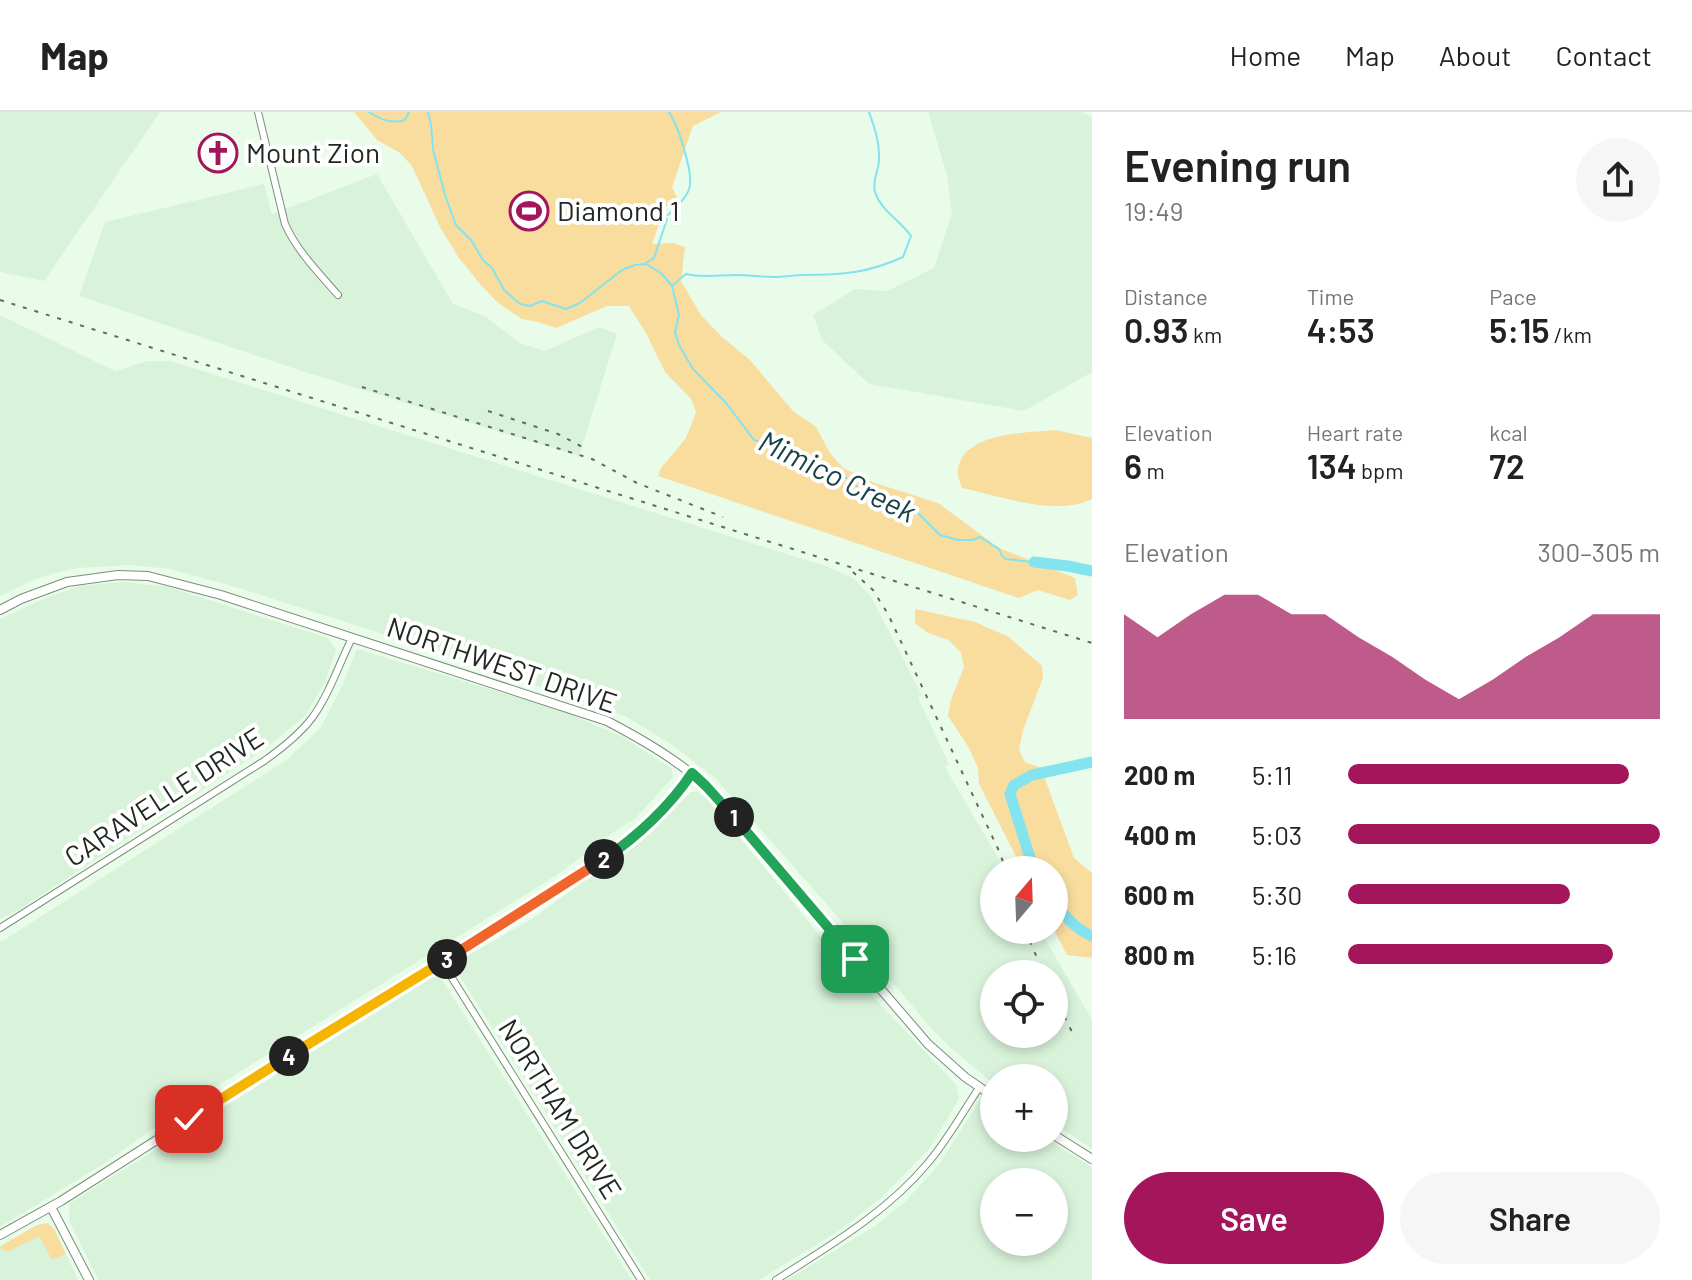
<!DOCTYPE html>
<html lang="en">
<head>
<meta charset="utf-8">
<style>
  :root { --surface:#fff; --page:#f6f6f6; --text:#222; --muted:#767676; --line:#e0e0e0; --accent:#a4165b }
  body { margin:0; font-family:Barlow,sans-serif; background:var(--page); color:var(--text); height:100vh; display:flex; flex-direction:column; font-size:30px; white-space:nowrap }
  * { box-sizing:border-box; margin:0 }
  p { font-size:26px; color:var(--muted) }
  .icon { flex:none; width:44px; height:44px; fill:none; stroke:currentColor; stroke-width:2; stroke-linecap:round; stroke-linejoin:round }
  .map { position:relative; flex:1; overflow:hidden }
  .panel { display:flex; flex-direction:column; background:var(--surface); width:600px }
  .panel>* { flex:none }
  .needle { width:52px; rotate:19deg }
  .buttons { position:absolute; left:980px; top:744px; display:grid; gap:16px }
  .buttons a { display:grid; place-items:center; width:88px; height:88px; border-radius:50%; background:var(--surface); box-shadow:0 4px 12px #0003; font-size:40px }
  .pin { position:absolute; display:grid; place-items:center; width:68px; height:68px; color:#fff; margin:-34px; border-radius:16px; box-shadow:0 4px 12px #0006 }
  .km { position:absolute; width:40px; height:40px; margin:-20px; border-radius:50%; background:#222; color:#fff; font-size:22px; line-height:40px; text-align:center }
  .round { display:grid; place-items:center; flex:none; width:84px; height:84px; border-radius:42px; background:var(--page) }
  .headline { display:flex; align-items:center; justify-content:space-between; height:136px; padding:0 32px }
  h1 { font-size:44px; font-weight:600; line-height:60px }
  .stats { display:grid; grid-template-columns:repeat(3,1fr); gap:12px; height:136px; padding:8px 32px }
  .stats div { display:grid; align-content:center }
  .stats b { font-size:34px; font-weight:600 }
  .stats small { font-size:22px; font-weight:400 }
  .stats p { font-size:22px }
  .chart { height:224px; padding:16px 32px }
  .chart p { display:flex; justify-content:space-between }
  .chart svg { width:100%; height:144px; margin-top:8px; fill:var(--accent); opacity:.7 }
  .action { display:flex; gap:16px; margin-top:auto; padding:16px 32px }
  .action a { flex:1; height:92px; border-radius:48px; background:var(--accent); color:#fff; font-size:32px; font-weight:600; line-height:92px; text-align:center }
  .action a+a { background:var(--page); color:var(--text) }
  ul { padding:0 32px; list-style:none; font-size:26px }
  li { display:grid; grid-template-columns:128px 96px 1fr; align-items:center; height:60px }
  li i { height:20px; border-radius:10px; background:var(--accent) }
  header { display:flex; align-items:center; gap:48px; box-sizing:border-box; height:112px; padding:0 40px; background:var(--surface); border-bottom:2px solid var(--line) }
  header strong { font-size:38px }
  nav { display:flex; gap:44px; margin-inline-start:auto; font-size:28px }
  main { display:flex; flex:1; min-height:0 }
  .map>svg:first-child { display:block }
</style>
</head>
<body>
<header>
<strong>Map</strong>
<nav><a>Home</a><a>Map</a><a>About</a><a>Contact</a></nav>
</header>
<main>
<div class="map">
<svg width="1092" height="1168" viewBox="0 0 1092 1168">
  <rect width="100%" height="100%" fill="#e8fce9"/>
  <g fill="#d9f3da" fill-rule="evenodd">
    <path d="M0,0H160L44,169L0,160Z"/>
    <path d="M928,0H1082L1092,6V260L1024,299L869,272L822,228L813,203L855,177L887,179L934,156L952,101L947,63Z"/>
    <path d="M377,62L453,192L485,204L520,231L545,239L599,215L617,222L579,344L311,262L79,184L105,110L264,72L272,102Z"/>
    <path d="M0,203L115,259L148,249H171L828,455L853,466L870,483L922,583L918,586L949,652L945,655L1005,758H994V818H1040L1092,908V1037L1054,1011V966H994V972L986,966L951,936L931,916L831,797L716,667L674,634L625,604L401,528L242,477L171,457L129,453L78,456L55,461L31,469L0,484ZM994,862H1054V922H994Z"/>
    <path d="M124,470L168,475L328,526L336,538L325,570L305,604L268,635L20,797L0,807V507L43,487L79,474Z"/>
    <path d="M357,537L565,600L623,625L671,656L673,665L635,707L619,716L557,763L188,992L102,1053L0,1115V829L4,828L288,647L321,615L342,574Z"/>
    <path d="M691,680H698L710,689L849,859L956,973L959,987L929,1037L882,1085L840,1118L759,1168H650L456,858L458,849L532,807L650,721Z"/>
    <path d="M433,865L441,866L632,1168H98L69,1108L70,1091Z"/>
    <path d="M981,986L994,994V1026H1045L1092,1055V1168H787L875,1114L906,1089L940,1051ZM994,1070H1054V1130H994Z"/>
    <path d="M40,1112H49L54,1117L78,1168H0V1134Z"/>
  </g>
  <g fill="#f8dd9f">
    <path d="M354,0H721L693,14L672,75L678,88L665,95L652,132L674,131L685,135L681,169L701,203L722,225L750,248L793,299L816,315L830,341L843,356L875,371L938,391L999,436L1075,466L1078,483L1070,488L1038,478L1019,486L658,364L661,356L686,326L696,300L691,287L665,260L647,223L629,194H607L556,216L538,210L522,207L498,191L481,173L459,146L440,115L412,54L400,41L377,28Z"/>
    <path d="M1055,318L1092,326V387C1056,405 1000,384 962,376C960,370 957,364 958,358C962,320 1027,321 1055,318Z"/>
    <path d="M915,497L975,510L1009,525L1042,554L1043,566L1023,618L1019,638L1025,650L1041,656L1074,746L1092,761V846L1067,843L1054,818V758H1023L979,672L978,656L969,636L948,604L951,588L964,555L961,541L949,528L928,521L915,511Z"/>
    <path d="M47,1111L54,1117L66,1142L52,1148L39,1124L7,1140L2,1137L1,1134L37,1113Z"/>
  </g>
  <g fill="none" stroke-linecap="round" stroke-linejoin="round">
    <g stroke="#83e3ee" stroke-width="2">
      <path d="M369,0C381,8 391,12 405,8L409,0"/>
      <path d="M428,0L431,12L433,37L445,83L456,113L471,128L483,148L492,156L504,178L520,192L530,194L542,189L566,197L580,191L622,158L635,153L646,152L661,161L672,174L679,203L675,220L679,233L693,257L726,291L754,328L786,339L801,345L820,357L849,367L869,387L913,396L940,423L958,428H973L980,425L999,437L1001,442L1005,447L1034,450"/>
      <path d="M668,103C676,95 689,84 690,73C692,57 678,13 669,0"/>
      <path d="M646,151L654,146L667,107"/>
      <path d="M673,173L686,162C703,166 719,163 736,163C749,163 761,165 774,165C784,165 795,163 805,163C842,163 868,161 903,145L911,124C900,108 881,99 875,80C872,69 878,60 879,49C880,31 875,17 869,0"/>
    </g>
    <g stroke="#83e3ee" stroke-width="11">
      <path d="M1034,450L1068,454L1092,459"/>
      <path d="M1036,758L1031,749L1010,682L1014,673L1032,663L1092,650"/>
      <path d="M1054,788C1063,803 1076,817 1092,824"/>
    </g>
    <defs>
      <g id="minor">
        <path d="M258,0L285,112C297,139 318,160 338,183"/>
        <path d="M0,816L264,649C281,637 299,623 312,606C329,583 339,552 352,526"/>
        <path d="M442,850L641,1168"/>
        <path d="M776,1168C829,1134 886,1101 927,1052C947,1029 962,1001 979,976"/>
      </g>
      <g id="tertiary">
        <path d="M0,498L21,487L67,470L118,463L148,464L221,483L607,609C643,628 676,647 706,674L928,932L965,965L994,985"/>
        <path d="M1054,1023L1092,1047"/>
        <path d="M51,1095L89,1168"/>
        <path d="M0,1123L61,1089L279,950L608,745C639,720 670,694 692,661"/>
      </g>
    </defs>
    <use href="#minor" stroke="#7c8e7d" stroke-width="8"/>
    <use href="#tertiary" stroke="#7c8e7d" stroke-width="10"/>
    <use href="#minor" stroke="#fff" stroke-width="6"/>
    <use href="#tertiary" stroke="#fff" stroke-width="8"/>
    <g stroke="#606c61" stroke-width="2" stroke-dasharray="4 8" stroke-linecap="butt">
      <path d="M0,188L1092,531"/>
      <path d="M362,275L592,347L637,371L723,405"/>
      <path d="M488,299L558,322L588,338"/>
      <path d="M853,460L873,478L888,502L999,739L1006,758"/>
      <path d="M1025,818L1044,862"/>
      <path d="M1054,883L1075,926"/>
    </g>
  </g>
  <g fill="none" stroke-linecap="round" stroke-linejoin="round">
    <defs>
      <path id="split-1" d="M734,705L855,847"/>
      <path id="split-2" d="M604,747C637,725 670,694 692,661L706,674L734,705"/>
      <path id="split-3" d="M447,847L604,747"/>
      <path id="split-4" d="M289,944L447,847"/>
      <path id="split-5" d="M189,1007L289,944"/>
    </defs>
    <use href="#split-1" stroke="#fff" stroke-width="16"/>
    <use href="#split-2" stroke="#fff" stroke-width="16"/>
    <use href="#split-3" stroke="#fff" stroke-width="16"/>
    <use href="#split-4" stroke="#fff" stroke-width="16"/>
    <use href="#split-5" stroke="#fff" stroke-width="16"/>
    <use href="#split-1" stroke="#22a559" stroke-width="10"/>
    <use href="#split-2" stroke="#22a559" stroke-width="10"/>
    <use href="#split-3" stroke="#f0652b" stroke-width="10"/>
    <use href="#split-4" stroke="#f5b400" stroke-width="10"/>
    <use href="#split-5" stroke="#f5b400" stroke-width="10"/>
  </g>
  <defs>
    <symbol id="church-ring" viewBox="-11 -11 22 22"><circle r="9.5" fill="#fff" stroke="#a4165b" stroke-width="1.5"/><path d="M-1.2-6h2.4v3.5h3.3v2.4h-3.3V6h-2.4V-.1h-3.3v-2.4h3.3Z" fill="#a4165b"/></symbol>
    <symbol id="stadium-ring" viewBox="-11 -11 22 22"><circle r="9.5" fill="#fff" stroke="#a4165b" stroke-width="1.5"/><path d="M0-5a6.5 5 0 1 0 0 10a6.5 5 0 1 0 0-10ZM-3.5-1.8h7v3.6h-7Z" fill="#a4165b"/></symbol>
  </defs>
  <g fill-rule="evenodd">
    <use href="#church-ring" x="196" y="19" width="44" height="44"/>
    <use href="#stadium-ring" x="507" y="77" width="44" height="44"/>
  </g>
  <g text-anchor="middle" stroke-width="8" stroke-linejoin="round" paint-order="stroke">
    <g font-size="28" fill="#202821" stroke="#fff" text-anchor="start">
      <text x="246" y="51">Mount Zion</text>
      <text x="557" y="109">Diamond 1</text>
    </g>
    <g font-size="28" fill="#202821" stroke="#fff">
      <text transform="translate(502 553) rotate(19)" y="10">NORTHWEST DRIVE</text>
      <text transform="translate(164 685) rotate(-33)" y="10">CARAVELLE DRIVE</text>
      <text transform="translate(560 997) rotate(58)" y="10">NORTHAM DRIVE</text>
    </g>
    <g font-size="30" font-style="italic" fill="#164347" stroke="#fff">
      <text transform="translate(837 365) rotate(26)" y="10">Mimico Creek</text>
    </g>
  </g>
</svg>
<div class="buttons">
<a><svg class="needle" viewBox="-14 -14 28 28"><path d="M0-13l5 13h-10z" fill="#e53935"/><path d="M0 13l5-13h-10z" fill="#767676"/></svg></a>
<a><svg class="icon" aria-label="locate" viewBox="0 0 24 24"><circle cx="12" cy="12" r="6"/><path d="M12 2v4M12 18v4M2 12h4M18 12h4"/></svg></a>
<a>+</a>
<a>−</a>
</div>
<div class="pin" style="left:855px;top:847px;background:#1e9e55"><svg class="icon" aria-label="arrive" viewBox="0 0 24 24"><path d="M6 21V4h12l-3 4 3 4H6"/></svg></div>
<div class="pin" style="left:189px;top:1007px;background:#d93025"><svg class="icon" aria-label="check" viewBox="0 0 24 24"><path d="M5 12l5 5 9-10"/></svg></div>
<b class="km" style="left:734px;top:705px">1</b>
<b class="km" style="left:604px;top:747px">2</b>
<b class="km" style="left:447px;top:847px">3</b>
<b class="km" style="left:289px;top:944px">4</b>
</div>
<section class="panel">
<div class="headline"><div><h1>Evening run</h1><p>19:49</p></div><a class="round"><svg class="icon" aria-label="share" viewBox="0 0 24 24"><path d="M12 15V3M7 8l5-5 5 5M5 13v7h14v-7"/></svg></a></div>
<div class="stats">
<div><p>Distance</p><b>0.93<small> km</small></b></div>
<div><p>Time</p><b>4:53</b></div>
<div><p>Pace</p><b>5:15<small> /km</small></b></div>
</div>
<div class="stats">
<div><p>Elevation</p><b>6<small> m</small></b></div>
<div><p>Heart rate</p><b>134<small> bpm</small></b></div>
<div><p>kcal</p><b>72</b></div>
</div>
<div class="chart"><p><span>Elevation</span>300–305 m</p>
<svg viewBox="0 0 160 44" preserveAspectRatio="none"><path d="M0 44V12L10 19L20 12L30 6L40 6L50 12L60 12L70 19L80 25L90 32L100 38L110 32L120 25L130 19L140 12L150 12L160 12V44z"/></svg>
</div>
<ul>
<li><b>200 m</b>5:11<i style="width:90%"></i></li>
<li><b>400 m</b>5:03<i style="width:100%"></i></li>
<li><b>600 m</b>5:30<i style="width:71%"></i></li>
<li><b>800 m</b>5:16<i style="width:85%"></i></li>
</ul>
<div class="action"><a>Save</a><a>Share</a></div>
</section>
</main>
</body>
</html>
